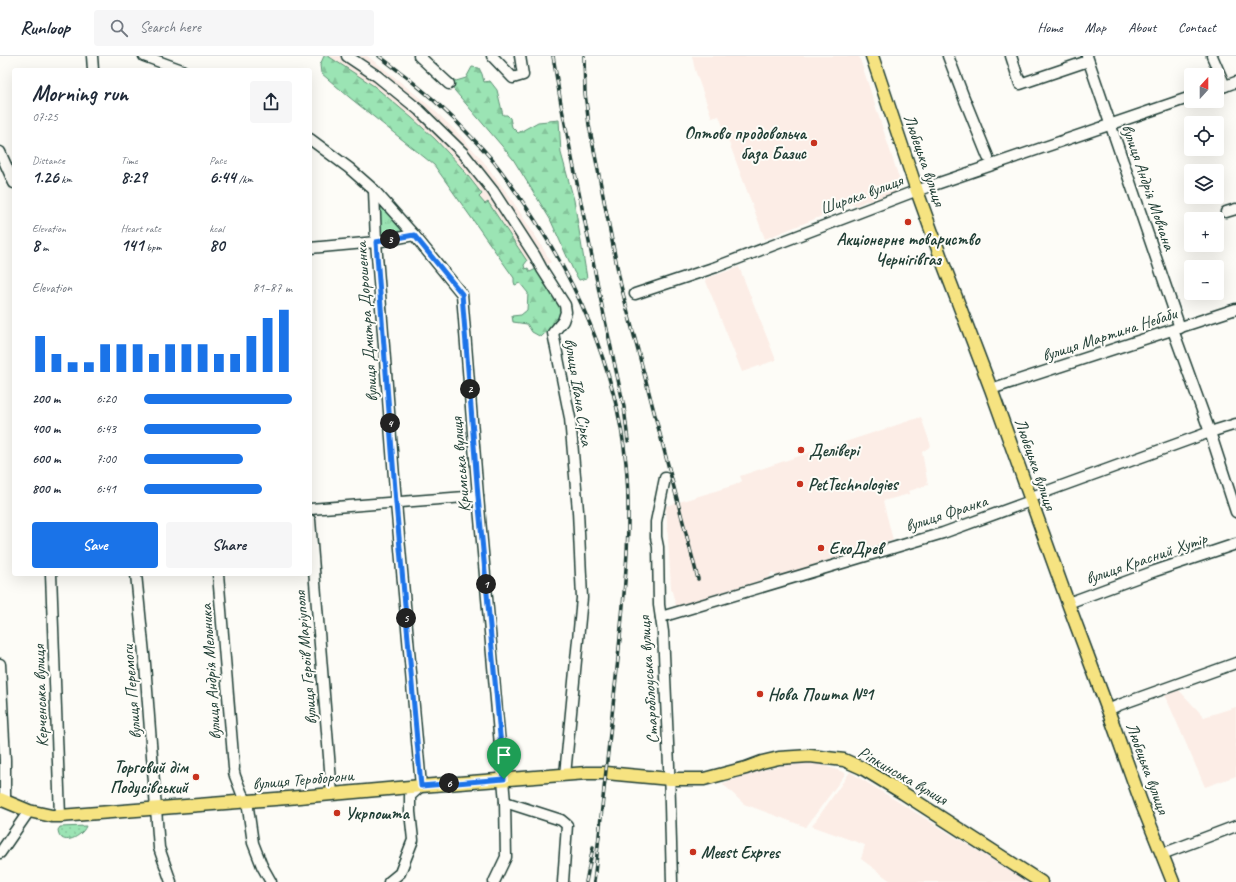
<!DOCTYPE html>
<html lang="en">
<head>
<meta charset="utf-8">
<style>
  :root { --surface:#fff; --page:#f6f6f7; --text:#1f2937; --muted:#747a83; --line:#e0e1e3; --accent:#1a73e8 }
  body { margin:0; font-family:Caveat,sans-serif; background:var(--page); color:var(--text); height:100vh; display:flex; flex-direction:column; font-size:15px; white-space:nowrap }
  * { box-sizing:border-box; margin:0 }
  p { font-size:13px; color:var(--muted) }
  .icon { flex:none; width:22px; height:22px; fill:none; stroke:currentColor; stroke-width:2; stroke-linecap:round; stroke-linejoin:round }
  .map { position:relative; flex:1; overflow:hidden }
  .sheet { position:absolute; left:12px; top:12px; width:300px; height:508px; display:flex; flex-direction:column; background:var(--surface); border-radius:4px; box-shadow:0 4px 16px #0002 }
  .sheet>* { flex:none }
  .needle { width:26px; rotate:21deg }
  .buttons { position:absolute; left:1184px; top:12px; display:grid; gap:8px }
  .buttons a { display:grid; place-items:center; width:40px; height:40px; border-radius:4px; background:var(--surface); box-shadow:0 4px 16px #0002; font-size:20px }
  .pin { position:absolute; display:grid; place-items:center; width:34px; height:34px; color:#fff; margin:-41px -17px; border-radius:50% 50% 50% 0; rotate:-45deg; box-shadow:0 0 4px #0007 }
  .pin .icon { rotate:45deg }
  .km { position:absolute; width:20px; height:20px; margin:-10px; border-radius:50%; background:#222; color:#fff; font-size:11px; line-height:20px; text-align:center }
  .round { display:grid; place-items:center; flex:none; width:42px; height:42px; border-radius:4px; background:var(--page) }
  .head { display:flex; align-items:center; justify-content:space-between; height:68px; padding:0 20px }
  h1 { font-size:22px; font-weight:800; line-height:30px }
  .figures { display:grid; grid-template-columns:repeat(3,1fr); gap:6px; height:68px; padding:4px 20px }
  .figures div { display:grid; align-content:center }
  .figures b { font-size:17px; font-weight:800 }
  .figures small { font-size:11px; font-weight:400 }
  .figures p { font-size:11px }
  .chart { height:112px; padding:8px 20px }
  .chart p { display:flex; justify-content:space-between }
  .chart svg { width:100%; height:72px; margin-top:4px; stroke:var(--accent); stroke-width:6 }
  .cta { display:flex; gap:8px; margin-top:auto; padding:8px 20px }
  .cta a { flex:1; height:46px; border-radius:4px; background:var(--accent); color:#fff; font-size:16px; font-weight:800; line-height:46px; text-align:center }
  .cta a+a { background:var(--page); color:var(--text) }
  ul { padding:0 20px; list-style:none; font-size:13px }
  li { display:grid; grid-template-columns:64px 48px 1fr; align-items:center; height:30px }
  li i { height:10px; border-radius:5px; background:var(--accent) }
  header { display:flex; align-items:center; gap:24px; box-sizing:border-box; height:56px; padding:0 20px; background:var(--surface); border-bottom:1px solid var(--line) }
  header strong { font-size:19px }
  nav { display:flex; gap:22px; margin-inline-start:auto; font-size:14px }
  .search { width:280px; height:36px; background:var(--page); display:flex; align-items:center; gap:10px; box-sizing:border-box; padding:0 14px; border-radius:4px; color:var(--muted); font-size:15px }
  .map>svg:first-child { display:block }
</style>
</head>
<body>
<header>
<strong>Runloop</strong>
<div class="search"><svg class="icon" aria-label="search" viewBox="0 0 24 24"><circle cx="10" cy="10" r="6"/><path d="M15 15l6 6"/></svg>Search here</div>
<nav><a>Home</a><a>Map</a><a>About</a><a>Contact</a></nav>
</header>
<div class="map">
<svg width="1236" height="826" viewBox="0 0 1236 826">
  <defs>
    <pattern id="grass-dots" width="8" height="8" patternUnits="userSpaceOnUse"><rect width="8" height="8" fill="#9be4b4"/><path d="M2 2h.1M6 6h.1" fill="none" stroke="#85c49b" stroke-width="1.8" stroke-linecap="round"/></pattern>
    <pattern id="forest-firs" width="22" height="20" patternUnits="userSpaceOnUse"><rect width="22" height="20" fill="#9be4b4"/><path d="M5 1l3.5 6h-7zM16 11l3.5 6h-7z" fill="#85c49b"/></pattern>
    <pattern id="park-tufts" width="24" height="20" patternUnits="userSpaceOnUse"><rect width="24" height="20" fill="#9be4b4"/><path d="M3 7l-1-3M5 7V3M7 7l1-3M15 17l-1-3M17 17v-4M19 17l1-3" fill="none" stroke="#85c49b"/></pattern>
  </defs>
  <rect width="100%" height="100%" fill="#fdfcf7"/>
  <filter id="ink" filterUnits="userSpaceOnUse"><feTurbulence type="fractalNoise" baseFrequency=".025" numOctaves="2"/><feDisplacementMap in="SourceGraphic" scale="8" xChannelSelector="R" yChannelSelector="G"/><feConvolveMatrix kernelMatrix="1 2 1 2 8 2 1 2 1" color-interpolation-filters="sRGB"/></filter>
  <g filter="url(#ink)">
    <g fill="#fcede6">
      <path d="M328,0H342L377,23L409,49L461,99L489,134L532,201L527,205L488,147L485,148L479,141L482,138L461,111L435,83L412,62Z"/>
      <path d="M353,0H367L382,11L431,51L460,79L483,105L508,138L540,187L551,206L544,210L477,110Z"/>
      <path d="M692,0H859L901,128L897,136L870,145H866L855,150L852,148L765,183L719,60L712,62L695,14Z"/>
      <path d="M739,211L776,304L742,316L705,223Z"/>
      <path d="M921,361L931,390L922,396L928,429L909,435V438L883,445L893,484L778,520L772,516L769,521L765,523L676,550L671,532L666,450L735,429L742,425L740,420L820,393L842,387Z"/>
      <path d="M1177,632L1204,661L1236,651V720L1205,731L1164,637Z"/>
      <path d="M817,707L846,717L806,771L744,748L726,731L721,728L762,714L790,708Z"/>
      <path d="M850,716L910,753L1028,826H892L861,803L865,789L812,770Z"/>
    </g>
    <path fill="url(#grass-dots)" stroke="#5d9074" d="M86,770C82,781 60,792 58,774L60,771Z"/>
    <g fill="url(#forest-firs)" stroke="#5d9074">
      <path d="M324,0H328L374,30L412,62L435,83L461,111L482,138L479,141L485,148L488,146L527,205L524,209L525,213L528,212L530,216L536,213L562,253L560,263L541,281L532,276L527,268L513,266L512,260L521,259L527,254L528,237L520,227L515,229L514,226V222L434,109L349,41L321,17L320,9Z"/>
      <path d="M472,11L479,12L482,18L484,26L490,25L497,34L503,59H507L510,62L512,71L518,77L538,66L559,64L561,97L574,144L587,222L579,224L574,216L550,163L513,103L449,28L450,24L451,22L456,25L466,22Z"/>
    </g>
    <path fill="url(#park-tufts)" stroke="#5d9074" d="M377,145L408,177L380,188Z"/>
    <g fill="none" stroke-linecap="round" stroke-linejoin="round">
      <defs>
        <g id="minor">
          <path d="M92,0L93,14"/>
          <path d="M144,0L182,14"/>
          <path d="M347,0L377,20L419,54L463,97L493,135L535,200L542,213L565,249L566,256L563,265L553,277L570,362L578,455L582,542L565,719"/>
          <path d="M419,0L449,28"/>
          <path d="M492,0L513,22L523,19L520,0"/>
          <path d="M948,0L964,42L988,101"/>
          <path d="M1011,0L1020,28L1088,5"/>
          <path d="M1087,0L1180,272"/>
          <path d="M1212,0L1225,30"/>
          <path d="M1217,33L1236,26"/>
          <path d="M310,83L349,112L374,134L414,179L462,238L478,440L505,746L506,801L494,826"/>
          <path d="M0,96L14,127"/>
          <path d="M374,134L376,186L396,447L421,730L410,740V756L413,784L400,817L389,826"/>
          <path d="M1226,156L1236,153"/>
          <path d="M310,192L376,186L414,179"/>
          <path d="M635,238L716,211L910,137L1191,41"/>
          <path d="M1173,274L1210,376L1236,456"/>
          <path d="M991,333L1236,253"/>
          <path d="M665,422L656,466V481L658,491L659,549L663,576L669,710L672,826"/>
          <path d="M310,453L478,440"/>
          <path d="M310,464L332,738"/>
          <path d="M51,518L60,760"/>
          <path d="M136,518L145,608L159,792L171,826"/>
          <path d="M218,518L234,712"/>
          <path d="M1068,547L1155,515L1236,488"/>
          <path d="M661,561L943,477L1025,447L1031,445L1034,440L1210,376L1236,368"/>
          <path d="M0,608L5,704V745"/>
          <path d="M1108,654L1119,649L1236,607"/>
          <path d="M234,716L235,720L242,738L247,745L253,787L262,810L271,826"/>
          <path d="M505,746L561,764L567,769L563,826"/>
          <path d="M0,797L29,755"/>
          <path d="M1162,798L1236,770"/>
        </g>
        <g id="major">
          <path d="M872,0L917,135L943,207L991,333L1068,547L1108,654L1141,746L1173,826"/>
          <path d="M0,743L29,755L52,760H60L288,742L421,730L587,717H606L670,723H704L746,712L762,706L779,702L810,700L844,704L862,712L903,737L1041,826"/>
        </g>
      </defs>
      <use href="#minor" stroke="#1f3d34" stroke-width="13"/>
      <use href="#major" stroke="#1f3d34" stroke-width="15"/>
      <use href="#minor" stroke="#fdfcf7" stroke-width="10"/>
      <use href="#major" stroke="#f6e381" stroke-width="12"/>
      <defs>
        <g id="rail">
          <path d="M379,0C415,26 448,55 478,88C494,104 507,123 520,142C575,220 616,311 626,407C632,473 624,538 618,603C610,677 602,752 594,826"/>
          <path d="M553,0L561,48L603,255L624,351L628,385"/>
          <path d="M584,0L585,37L589,69L621,230L698,523"/>
          <path d="M586,826L593,791"/>
        </g>
      </defs>
      <use href="#rail" stroke="#1f3d34" stroke-width="3.5"/>
      <use href="#rail" stroke="#fdfcf7" stroke-width="2" stroke-dasharray="6" stroke-linecap="butt"/>
    </g>
  </g>
  <g fill="none" stroke-linecap="round" stroke-linejoin="round" filter="url(#ink)">
    <defs>
      <path id="route" d="M414,179L462,238L478,440L504,723L421,730L396,447L376,186Z"/>
    </defs>
    <use href="#route" stroke="#fff" stroke-width="8"/>
    <use href="#route" stroke="#1a73e8" stroke-width="5"/>
  </g>
  <g fill="#c8321e" stroke="#fdfcf7" stroke-width="1.5">
    <circle cx="814" cy="87" r="4"/>
    <circle cx="908" cy="166" r="4"/>
    <circle cx="801" cy="394" r="4"/>
    <circle cx="800" cy="428" r="4"/>
    <circle cx="821" cy="492" r="4"/>
    <circle cx="760" cy="638" r="4"/>
    <circle cx="196" cy="721" r="4"/>
    <circle cx="337" cy="757" r="4"/>
    <circle cx="693" cy="796" r="4"/>
  </g>
  <g text-anchor="middle" stroke-width="4" stroke-linejoin="round" paint-order="stroke">
    <g font-size="17" font-weight="bold" fill="#1f3d34" stroke="#fdfcf7" text-anchor="start">
      <text x="806" y="83" text-anchor="end">Оптово продовольча<tspan x="806" dy="20">база Базис</tspan></text>
      <text x="908" y="189" text-anchor="middle">Акціонерне товариство<tspan x="908" dy="20">Чернігівгаз</tspan></text>
      <text x="809" y="400">Делівері</text>
      <text x="808" y="434">PetTechnologies</text>
      <text x="829" y="498">ЕкоДрев</text>
      <text x="768" y="644">Нова Пошта №1</text>
      <text x="188" y="717" text-anchor="end">Торговий дім<tspan x="188" dy="20">Подусівський</tspan></text>
      <text x="345" y="763">Укрпошта</text>
      <text x="701" y="802">Meest Expres</text>
    </g>
    <g font-size="17" fill="#1f3d34" stroke="#fdfcf7">
      <text transform="translate(925 104) rotate(71)" y="6">Любецька вулиця</text>
      <text transform="translate(1149 131) rotate(71)" y="6">вулиця Андрія Мовчана</text>
      <text transform="translate(861 138) rotate(-20)" y="6">Широка вулиця</text>
      <text transform="translate(366 266) rotate(-94)" y="6">вулиця Дмитра Дорошенка</text>
      <text transform="translate(1109 278) rotate(-18)" y="6">вулиця Мартина Небаби</text>
      <text transform="translate(579 336) rotate(81)" y="6">вулиця Івана Сірка</text>
      <text transform="translate(1036 408) rotate(71)" y="6">Любецька вулиця</text>
      <text transform="translate(460 409) rotate(-95)" y="6">Кримська вулиця</text>
      <text transform="translate(946 457) rotate(-18)" y="6">вулиця Франка</text>
      <text transform="translate(1146 502) rotate(-19)" y="6">вулиця Красний Хутір</text>
      <text transform="translate(305 602) rotate(-95)" y="6">вулиця Героїв Маріуполя</text>
      <text transform="translate(210 616) rotate(-94)" y="6">вулиця Андрія Мельника</text>
      <text transform="translate(648 624) rotate(-94)" y="6">Старобілоуська вулиця</text>
      <text transform="translate(131 636) rotate(-95)" y="6">вулиця Перемоги</text>
      <text transform="translate(40 640) rotate(-92)" y="6">Керченська вулиця</text>
      <text transform="translate(1148 712) rotate(70)" y="6">Любецька вулиця</text>
      <text transform="translate(903 719) rotate(30)" y="6">Ріпкинська вулиця</text>
      <text transform="translate(303 723) rotate(-5)" y="6">вулиця Тероборони</text>
    </g>
  </g>
</svg>
<div class="buttons">
<a><svg class="needle" viewBox="-14 -14 28 28"><path d="M0-13l5 13h-10z" fill="#e53935"/><path d="M0 13l5-13h-10z" fill="#747a83"/></svg></a>
<a><svg class="icon" aria-label="locate" viewBox="0 0 24 24"><circle cx="12" cy="12" r="6"/><path d="M12 2v4M12 18v4M2 12h4M18 12h4"/></svg></a>
<a><svg class="icon" aria-label="layers" viewBox="0 0 24 24"><path d="M12 4l9 5-9 5-9-5zM3 14l9 5 9-5"/></svg></a>
<a>+</a>
<a>−</a>
</div>
<div class="pin" style="left:504px;top:723px;background:#1e9e55"><svg class="icon" aria-label="arrive" viewBox="0 0 24 24"><path d="M6 21V4h12l-3 4 3 4H6"/></svg></div>
<b class="km" style="left:486px;top:528px">1</b>
<b class="km" style="left:470px;top:333px">2</b>
<b class="km" style="left:390px;top:183px">3</b>
<b class="km" style="left:390px;top:367px">4</b>
<b class="km" style="left:406px;top:562px">5</b>
<b class="km" style="left:449px;top:727px">6</b>
<section class="sheet">
<div class="head"><div><h1>Morning run</h1><p>07:25</p></div><a class="round"><svg class="icon" aria-label="share" viewBox="0 0 24 24"><path d="M12 15V3M7 8l5-5 5 5M5 13v7h14v-7"/></svg></a></div>
<div class="figures">
<div><p>Distance</p><b>1.26<small> km</small></b></div>
<div><p>Time</p><b>8:29</b></div>
<div><p>Pace</p><b>6:44<small> /km</small></b></div>
</div>
<div class="figures">
<div><p>Elevation</p><b>8<small> m</small></b></div>
<div><p>Heart rate</p><b>141<small> bpm</small></b></div>
<div><p>kcal</p><b>80</b></div>
</div>
<div class="chart"><p><span>Elevation</span>81–87 m</p>
<svg viewBox="0 0 160 44" preserveAspectRatio="none"><path d="M5 44V22M15 44V33M25 44V38M35 44V38M45 44V27M55 44V27M65 44V27M75 44V33M85 44V27M95 44V27M105 44V27M115 44V33M125 44V33M135 44V22M145 44V11M155 44V6"/></svg>
</div>
<ul>
<li><b>200 m</b>6:20<i style="width:100%"></i></li>
<li><b>400 m</b>6:43<i style="width:79%"></i></li>
<li><b>600 m</b>7:00<i style="width:67%"></i></li>
<li><b>800 m</b>6:41<i style="width:80%"></i></li>
</ul>
<div class="cta"><a>Save</a><a>Share</a></div>
</section>
</div>
</body>
</html>
